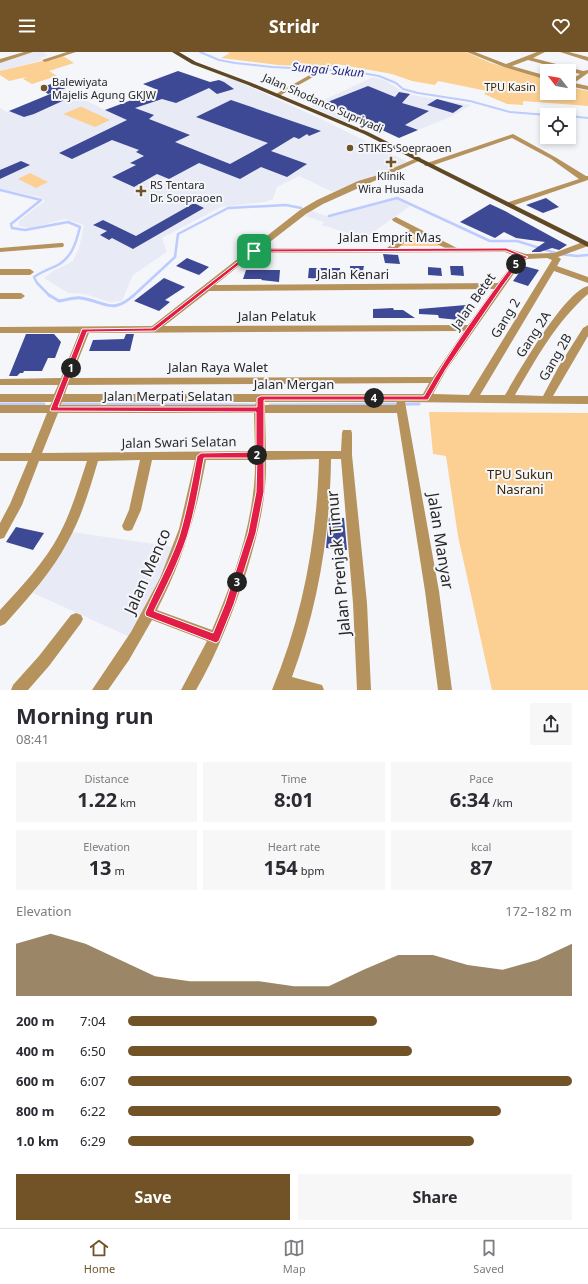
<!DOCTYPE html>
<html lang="en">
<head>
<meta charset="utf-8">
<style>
  :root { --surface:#fff; --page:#f7f7f7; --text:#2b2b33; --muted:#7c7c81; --line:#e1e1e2; --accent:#715327 }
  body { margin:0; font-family:"Noto Sans",sans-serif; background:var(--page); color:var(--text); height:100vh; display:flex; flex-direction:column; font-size:15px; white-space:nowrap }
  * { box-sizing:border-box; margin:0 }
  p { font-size:13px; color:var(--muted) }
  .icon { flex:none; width:22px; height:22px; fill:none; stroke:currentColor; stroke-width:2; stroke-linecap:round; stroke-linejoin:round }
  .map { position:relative; height:638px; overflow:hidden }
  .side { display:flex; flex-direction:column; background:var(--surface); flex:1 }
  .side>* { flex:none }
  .needle { width:26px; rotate:301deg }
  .buttons { position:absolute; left:540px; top:12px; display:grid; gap:8px }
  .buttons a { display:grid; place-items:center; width:36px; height:36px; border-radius:0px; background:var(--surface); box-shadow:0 2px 6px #0003; font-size:20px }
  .pin { position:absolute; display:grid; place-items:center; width:34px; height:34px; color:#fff; margin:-17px; border-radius:8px; box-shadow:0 2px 6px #0006 }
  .km { position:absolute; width:20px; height:20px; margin:-10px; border-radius:50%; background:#222; color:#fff; font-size:11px; line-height:20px; text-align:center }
  .round { display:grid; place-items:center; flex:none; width:42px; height:42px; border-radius:0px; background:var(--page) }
  .summary { display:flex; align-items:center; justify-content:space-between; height:68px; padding:0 16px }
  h1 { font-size:22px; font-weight:700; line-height:30px }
  .figures { display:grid; grid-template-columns:repeat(3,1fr); gap:6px; height:68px; padding:4px 16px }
  .figures div { display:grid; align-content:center; border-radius:0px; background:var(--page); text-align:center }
  .figures b { font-size:20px; font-weight:700 }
  .figures small { font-size:11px; font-weight:400 }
  .figures p { font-size:11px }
  .chart { height:112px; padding:8px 16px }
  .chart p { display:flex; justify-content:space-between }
  .chart svg { width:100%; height:72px; margin-top:4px; fill:var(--accent); opacity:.7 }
  .button { display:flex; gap:8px; margin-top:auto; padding:8px 16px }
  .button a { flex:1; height:46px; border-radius:0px; background:var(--accent); color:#fff; font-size:16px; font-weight:700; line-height:46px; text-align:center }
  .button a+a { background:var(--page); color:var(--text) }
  ul { padding:0 16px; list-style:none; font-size:13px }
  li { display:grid; grid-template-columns:64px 48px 1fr; align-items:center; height:30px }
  li i { height:10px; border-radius:5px; background:var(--accent) }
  header { display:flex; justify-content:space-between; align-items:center; height:52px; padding:0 16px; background:var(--accent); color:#fff; font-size:18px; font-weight:700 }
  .tabs { display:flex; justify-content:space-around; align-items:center; height:56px; border-top:1px solid var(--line); background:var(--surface); font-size:11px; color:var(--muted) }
  .tabs a { display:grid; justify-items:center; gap:2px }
  .tabs .current { color:var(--accent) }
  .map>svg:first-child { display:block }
</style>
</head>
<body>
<header><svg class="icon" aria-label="menu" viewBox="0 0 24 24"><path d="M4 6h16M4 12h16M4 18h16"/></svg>Stridr<svg class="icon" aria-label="heart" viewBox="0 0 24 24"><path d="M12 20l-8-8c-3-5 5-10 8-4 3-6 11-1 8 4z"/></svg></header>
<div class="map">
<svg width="588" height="638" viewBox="0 0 588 638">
  <rect width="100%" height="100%" fill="#f5f6fa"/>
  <g fill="#e8ebf6">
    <path d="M32,0H43L48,4L40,6L42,8L0,19V9Z"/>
    <path d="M373,25L384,28L400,38L413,43L471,53L450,65L418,78L398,70L380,78L376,76L393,69L373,59L346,70L311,54Z"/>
    <path d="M230,26L323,68L408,110L374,125L333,140L299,124L277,135L273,147L265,150L221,155L162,186L167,200L133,223L122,249L109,250L85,242L68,241L44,226L53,219L73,209L79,196L84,173L65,167L30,176L19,174V169L45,149L40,145L0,137V56L7,60L63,37L111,61L150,47L155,50L197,33Z"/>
    <path d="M396,147L410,154L365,186L321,173L324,170L305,164L312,159L326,164H333Z"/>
    <path d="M72,480L175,495L156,540L130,585L33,541L55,509Z"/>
  </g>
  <g fill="#fbd092">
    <path d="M227,0H466L491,11L547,28V41H569V35L588,39V54L523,49V53L507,52L484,42L487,39L438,29L435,33L412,29L392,22L337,12L334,15L278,13L221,6L230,1Z"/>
    <path d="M63,4L74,11L49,19L57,24L32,32L23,27L27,25L9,29L0,23V19Z"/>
    <path d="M80,55H82L110,68L95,75L63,62Z"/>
    <path d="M30,121L48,130L36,136L18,127Z"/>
    <path d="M416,181L443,194H399Z"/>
    <path d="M429,360L588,361V638H492L458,484L446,404L433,402Z"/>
  </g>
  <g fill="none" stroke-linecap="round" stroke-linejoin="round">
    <g stroke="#bdcbfe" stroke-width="2">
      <path d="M200,0L219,8L235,11L272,15L351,19L379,24L396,31L403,37L418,41L470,49L510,60L547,63"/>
      <path d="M569,64L588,66"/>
    </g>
    <g stroke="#bdcbfe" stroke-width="2.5">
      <path d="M0,138L41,148L11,172L12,176L25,178L68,170L80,175C76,191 72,206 56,214C49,217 41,220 34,225L37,231L50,244"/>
      <path d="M329,164L397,146L490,189H517L559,202L577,204L588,203"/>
      <path d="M133,244L175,205L178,182L228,156L286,153L301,156"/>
    </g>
    <g stroke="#bdcbfe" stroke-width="3">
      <path d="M49,243L59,249C66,248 75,245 81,246C106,250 112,263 134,243"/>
      <path d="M0,352H44"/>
      <path d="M63,352L254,353"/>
      <path d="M270,353L419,352"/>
    </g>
  </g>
  <g fill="#3d4994">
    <path d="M178,19L210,30L219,28L224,30L234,37L217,42L209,36L176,51L162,47L135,56L154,63L149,67L190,83L175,90L230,112L268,91L196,65L231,48L321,79L309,84L307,82L299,87L294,85L271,99L307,112L287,125L261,115L240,127L199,111L169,127L157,122L134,135L112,125L136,113L130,111L144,104L136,100L139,98L112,88L72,107L59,101L127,68L105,58L158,38L143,32Z"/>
    <path d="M68,26L78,32L48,42L40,36Z"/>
    <path d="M368,34L395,45L399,40L410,42L402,51L429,59L405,73L418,78L399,86L325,51Z"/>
    <path d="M55,40L69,46L34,62L24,65L9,59Z"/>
    <path d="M437,47L463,54L453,61L427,53Z"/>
    <path d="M21,109L30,113L0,127V118Z"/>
    <path d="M546,146L559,155L543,161L526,153Z"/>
    <path d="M194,151L204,156L133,197L112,186L109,188L100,183L107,179L93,173L103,168L136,184Z"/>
    <path d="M490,152L505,159L567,193L559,198L552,196L540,200H532V199L545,190L516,186L504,180L495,186L460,170Z"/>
    <path d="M383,202L398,203L400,212L385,211Z"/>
    <path d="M187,206L209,215L199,223L176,214Z"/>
    <path d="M350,214H364L362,223H350Z"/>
    <path d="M450,214H463L464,224L451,223Z"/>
    <path d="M524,214L539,218L528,234L513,229Z"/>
    <path d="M428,215L441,216L442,224L428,223Z"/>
    <path d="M309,216H340V228L308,226Z"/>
    <path d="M246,218H280L279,230L261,228L262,227H243Z"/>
    <path d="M164,226L185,235L165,248L170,250L159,259L134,249Z"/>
    <path d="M466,253L468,262L459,265V268L439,266L438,263L419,262V257Z"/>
    <path d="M393,256L394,258H403L415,266H373V257Z"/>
    <path d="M26,282H54L61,290L55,306H48L42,319H24L23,321H20L17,324H9Z"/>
    <path d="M126,282H134L130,299H89L93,288L124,287Z"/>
    <path d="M329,465L344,466L347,498L326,496Z"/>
    <path d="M16,475L44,481L33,498L6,490Z"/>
  </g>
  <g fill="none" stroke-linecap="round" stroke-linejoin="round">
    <g fill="#b6925d" fill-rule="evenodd">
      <path d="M24,0H33L0,11V7Z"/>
      <path d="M67,0H76L45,10L42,8Z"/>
      <path d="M467,0H475L506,12L537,0H545L533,6L583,19L588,18V21L574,31L588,34V38L569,34V29L580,22L528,8L512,14L547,24V28L504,15Z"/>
      <path d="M560,0H569L588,5V9Z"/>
      <path d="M317,19L322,20L279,44L274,43Z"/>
      <path d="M513,82L555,105L586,124H588V128L509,155L505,153L506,151L579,127L551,107L512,86L431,114H425L424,112Z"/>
      <path d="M419,105L421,106V108L323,152L306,162L262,196H387L410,178L393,169L392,167L396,165L457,196H506L526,202L554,201L583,190H588V194L558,205L561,207L557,214L588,225V231L554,219L480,343H505C518,321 564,240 588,234V242C556,270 536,307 515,343L543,344L559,314L583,276L588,273V284L553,344H588V352L405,350L439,539L452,638H438L425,539L397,361H265L266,399H341L342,381L343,378H351L352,381V403L367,551L371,638H357L353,551L341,407H331C330,483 318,554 292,625L322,633L324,638H272C303,564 317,487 319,407L266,408C267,446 258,481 247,518C233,560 218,600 196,638H181L207,589L152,568L129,608L108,638H92L131,580L160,526L179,477L195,408H152L141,458L132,478L128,479L124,478L122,474L129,458L140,408L98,409C90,436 82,464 68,489C52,520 28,546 5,572L0,574V558C22,534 45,510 60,481C72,458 79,433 87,409H39L22,453L4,486L0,487V471L10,452L28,409H0V401H31L47,361H0V353H50L52,350H0V342H54L58,333H0V327L61,326L79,281H0V275L152,274L300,158L317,148L358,129L375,124ZM416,181L445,196H398ZM505,200L518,205L498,231L215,233L255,201ZM547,206L552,208L469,343L433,342L447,317L522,210L527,207ZM494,237L468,273L164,274L209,239ZM464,279L433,325L71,326L89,281ZM429,331L423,342H65L68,333ZM62,350H256L255,353H61ZM264,350H397L396,353H265ZM58,361H254L255,399L42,401ZM206,408H255C256,464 234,527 212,578L157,558C183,508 196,463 206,408Z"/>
      <path d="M60,191H63L64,193L63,195L0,200V196Z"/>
      <path d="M0,217H30L34,220L30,223H0Z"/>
      <path d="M0,241H21L25,244L21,247H0Z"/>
      <path d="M76,561L81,563L83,567L81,571L49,614L28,638H11L13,633L39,604L71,563Z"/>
    </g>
    <path fill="#614824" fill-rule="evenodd" d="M172,0H179L196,10L252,31L368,80L588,190V195L364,82L248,33L192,12Z"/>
  </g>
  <path fill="#e11d48" stroke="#fff" fill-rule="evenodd" d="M506,196L528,205L521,209L502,235L446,317L428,348H264V440L256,481L234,552L219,589L216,591L146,564L145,561C156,536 170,511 179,485C187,458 192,431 197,404L201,401L256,400V360L51,359L50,358L82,277L152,276L254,197ZM506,199L521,205L517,207C484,251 451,296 424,344H261L257,346V355H58L87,280L155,279L255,200ZM204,406H257L256,440L248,481L225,552L213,581L154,559C166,535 178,511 187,485C195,459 199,433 204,406Z"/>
  <g fill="#715327" stroke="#f5f6fa" stroke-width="1.5">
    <circle cx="44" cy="36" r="4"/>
    <circle cx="350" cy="96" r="4"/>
    <path d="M389 104h4v4h4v4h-4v4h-4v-4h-4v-4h4z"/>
    <path d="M139 133h4v4h4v4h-4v4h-4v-4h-4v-4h4z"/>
  </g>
  <g text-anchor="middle" stroke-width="4" stroke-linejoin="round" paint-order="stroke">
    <g font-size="11" fill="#29292b" stroke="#f5f6fa" text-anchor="start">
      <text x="52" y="34">Balewiyata<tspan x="52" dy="13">Majelis Agung GKJW</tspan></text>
      <text x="358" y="100">STIKES Soepraoen</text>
      <text x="391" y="128" text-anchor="middle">Klinik<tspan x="391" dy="13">Wira Husada</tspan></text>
      <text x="150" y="137">RS Tentara<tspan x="150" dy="13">Dr. Soepraoen</tspan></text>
    </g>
    <g font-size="11" fill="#3b2500" stroke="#f5f6fa">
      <text x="510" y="39">TPU Kasin</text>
    </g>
    <g font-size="11" fill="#29292b" stroke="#f5f6fa">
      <text transform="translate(323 51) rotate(24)" y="4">Jalan Shodanco Supriyadi</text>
    </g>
    <g font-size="12" font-style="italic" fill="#212482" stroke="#f5f6fa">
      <text transform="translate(328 18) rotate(5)" y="4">Sungai Sukun</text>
    </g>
    <g font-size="13" fill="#29292b" stroke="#f5f6fa">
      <text x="390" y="190">Jalan Emprit Mas</text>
      <text x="353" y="227">Jalan Kenari</text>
      <text transform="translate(473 249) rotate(-55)" y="5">Jalan Betet</text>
      <text x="277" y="269">Jalan Pelatuk</text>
      <text transform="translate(505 266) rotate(-59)" y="5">Gang 2</text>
      <text transform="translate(533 282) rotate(-57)" y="5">Gang 2A</text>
      <text transform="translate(555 305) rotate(-60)" y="5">Gang 2B</text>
      <text x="218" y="320">Jalan Raya Walet</text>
      <text x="294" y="337">Jalan Mergan</text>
      <text x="168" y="349">Jalan Merpati Selatan</text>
      <text transform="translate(179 390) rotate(-1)" y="5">Jalan Swari Selatan</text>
    </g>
    <g font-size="13" fill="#3b2500" stroke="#f5f6fa">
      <text x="520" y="427">TPU Sukun<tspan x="520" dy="15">Nasrani</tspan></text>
    </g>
    <g font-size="16" fill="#29292b" stroke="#f5f6fa">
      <text transform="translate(441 489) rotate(81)" y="6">Jalan Manyar</text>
      <text transform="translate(338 511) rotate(-95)" y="6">Jalan Prenjak Timur</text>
      <text transform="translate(147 519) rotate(-66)" y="6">Jalan Menco</text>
    </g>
  </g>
</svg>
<div class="buttons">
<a><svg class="needle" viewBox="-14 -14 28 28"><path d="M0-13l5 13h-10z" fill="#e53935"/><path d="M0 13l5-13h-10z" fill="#7c7c81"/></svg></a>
<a><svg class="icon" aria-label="locate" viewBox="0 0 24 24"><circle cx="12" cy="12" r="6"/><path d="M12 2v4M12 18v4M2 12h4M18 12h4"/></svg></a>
</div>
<div class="pin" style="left:254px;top:199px;background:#1e9e55"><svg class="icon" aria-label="arrive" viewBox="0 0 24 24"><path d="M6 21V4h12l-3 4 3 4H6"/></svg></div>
<b class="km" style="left:71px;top:316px">1</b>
<b class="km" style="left:257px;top:403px">2</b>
<b class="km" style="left:237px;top:530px">3</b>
<b class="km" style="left:374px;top:346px">4</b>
<b class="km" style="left:516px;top:212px">5</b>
</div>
<section class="side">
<div class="summary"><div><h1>Morning run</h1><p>08:41</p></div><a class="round"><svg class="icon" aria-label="share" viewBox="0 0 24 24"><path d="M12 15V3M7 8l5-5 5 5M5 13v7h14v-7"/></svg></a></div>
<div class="figures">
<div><p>Distance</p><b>1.22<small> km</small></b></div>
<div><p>Time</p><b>8:01</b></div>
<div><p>Pace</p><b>6:34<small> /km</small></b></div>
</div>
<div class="figures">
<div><p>Elevation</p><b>13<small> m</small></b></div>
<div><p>Heart rate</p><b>154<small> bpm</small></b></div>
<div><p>kcal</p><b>87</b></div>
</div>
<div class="chart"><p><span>Elevation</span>172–182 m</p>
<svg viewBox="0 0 160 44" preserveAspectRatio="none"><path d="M0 44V12L10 6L20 12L30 22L40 32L50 35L60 35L70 35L80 38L90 38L100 28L110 19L120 19L130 25L140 28L150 22L160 12V44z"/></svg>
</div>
<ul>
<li><b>200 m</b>7:04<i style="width:56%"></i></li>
<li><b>400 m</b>6:50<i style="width:64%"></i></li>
<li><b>600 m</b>6:07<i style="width:100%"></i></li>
<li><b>800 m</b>6:22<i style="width:84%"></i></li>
<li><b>1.0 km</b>6:29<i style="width:78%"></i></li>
</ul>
<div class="button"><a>Save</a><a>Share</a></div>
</section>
<nav class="tabs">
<a class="current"><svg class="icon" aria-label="home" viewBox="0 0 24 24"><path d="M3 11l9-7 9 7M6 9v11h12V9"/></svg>Home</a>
<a><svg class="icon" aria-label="map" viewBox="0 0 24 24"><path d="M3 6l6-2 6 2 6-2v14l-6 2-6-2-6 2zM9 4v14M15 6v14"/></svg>Map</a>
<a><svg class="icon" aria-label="saved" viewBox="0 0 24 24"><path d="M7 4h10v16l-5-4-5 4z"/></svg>Saved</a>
</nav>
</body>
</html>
